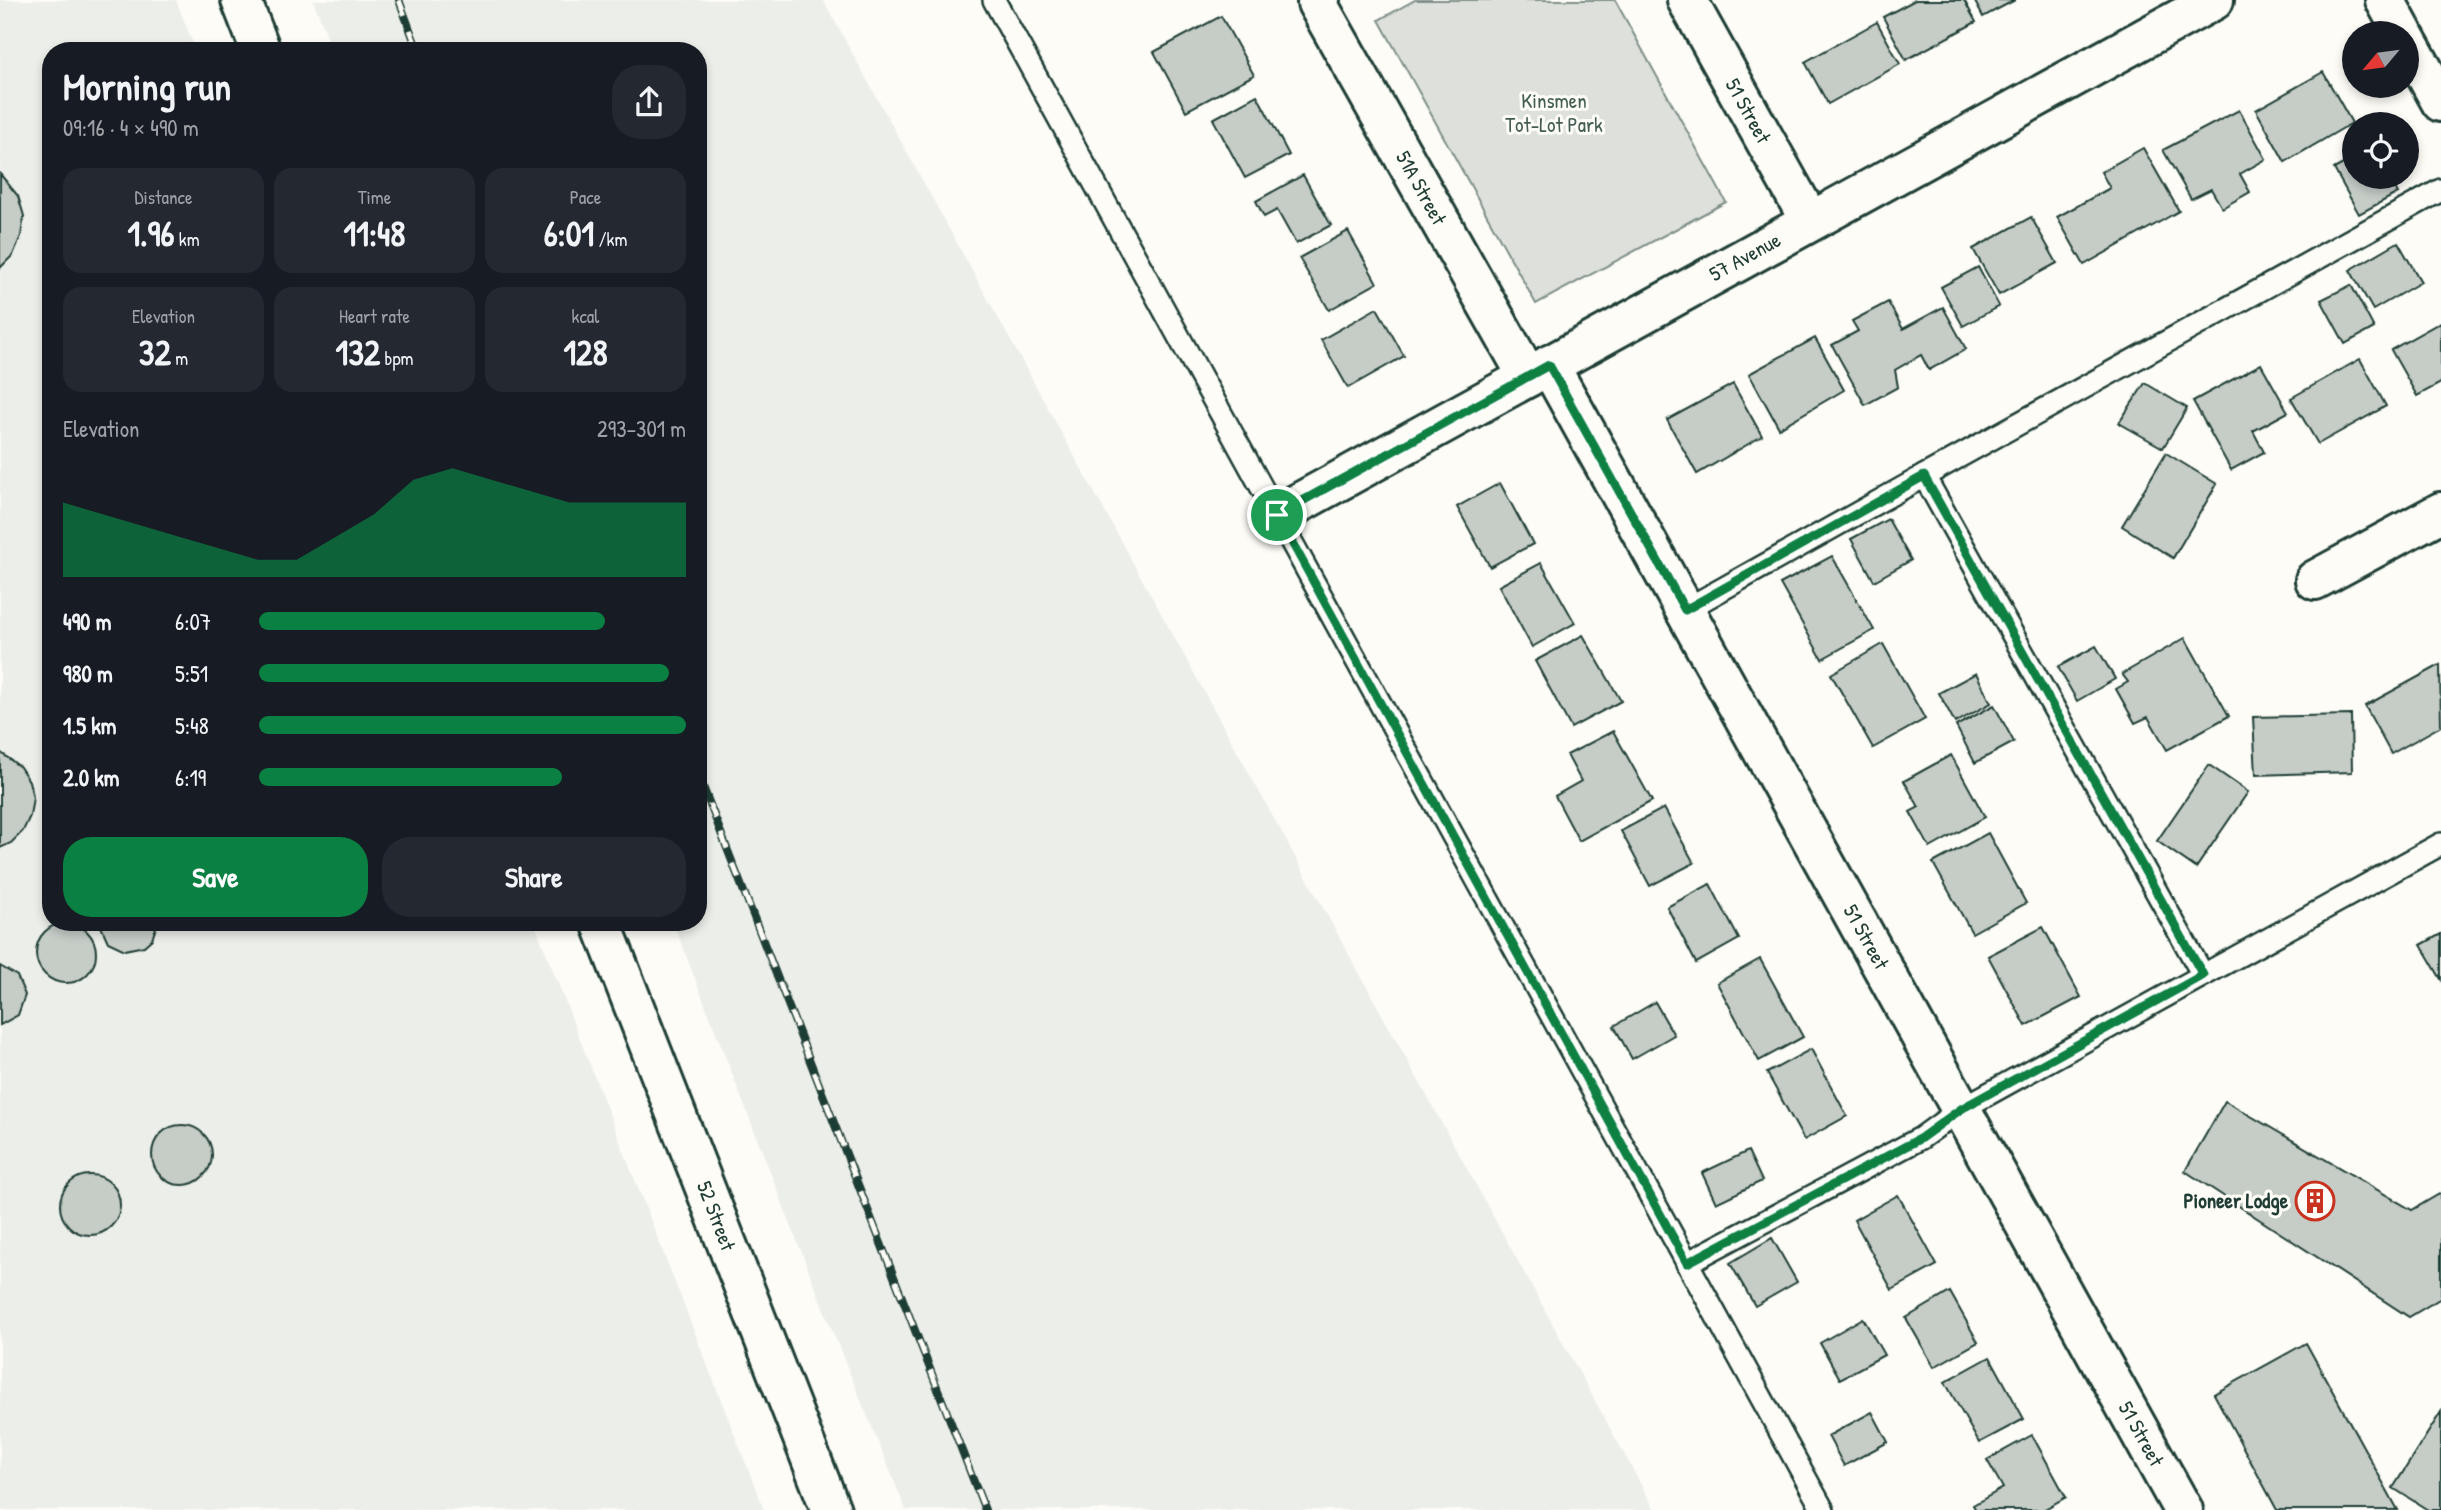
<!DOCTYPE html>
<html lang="en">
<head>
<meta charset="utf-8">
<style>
  :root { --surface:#171b24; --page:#242831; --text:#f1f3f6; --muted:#9ea1a6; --accent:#0b8043 }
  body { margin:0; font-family:"Patrick Hand",sans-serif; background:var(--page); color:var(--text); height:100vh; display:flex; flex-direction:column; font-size:26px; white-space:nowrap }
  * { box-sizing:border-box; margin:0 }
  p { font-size:23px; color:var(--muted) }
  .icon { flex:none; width:38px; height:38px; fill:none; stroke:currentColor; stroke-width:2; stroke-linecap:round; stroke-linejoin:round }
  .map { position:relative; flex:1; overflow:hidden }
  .drawer { position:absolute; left:42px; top:42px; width:665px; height:889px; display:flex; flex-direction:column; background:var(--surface); border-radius:28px; box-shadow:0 4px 10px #0003 }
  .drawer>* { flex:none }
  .needle { width:46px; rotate:241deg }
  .controls { position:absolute; left:2342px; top:21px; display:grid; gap:14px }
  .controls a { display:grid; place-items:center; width:77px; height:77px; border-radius:50%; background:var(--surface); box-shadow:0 4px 10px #0003; font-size:35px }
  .pin { position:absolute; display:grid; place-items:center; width:60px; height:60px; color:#fff; margin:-30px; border:4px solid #fff; border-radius:50%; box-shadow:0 2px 7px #0007 }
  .round { display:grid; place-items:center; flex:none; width:74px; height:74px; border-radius:28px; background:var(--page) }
  .headline { display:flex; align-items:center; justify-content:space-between; height:119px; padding:0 21px }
  h1 { font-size:38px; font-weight:700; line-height:52px }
  .stats { display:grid; grid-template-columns:repeat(3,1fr); gap:10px; height:119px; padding:7px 21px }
  .stats div { display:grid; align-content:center; border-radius:18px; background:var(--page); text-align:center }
  .stats b { font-size:35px; font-weight:700 }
  .stats small { font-size:19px; font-weight:400 }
  .stats p { font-size:19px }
  .chart { height:196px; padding:14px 21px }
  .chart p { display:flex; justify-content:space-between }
  .chart svg { width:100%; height:126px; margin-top:7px; fill:var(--accent); opacity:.7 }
  .action { display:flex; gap:14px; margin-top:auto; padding:14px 21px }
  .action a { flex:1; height:80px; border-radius:28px; background:var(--accent); color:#fff; font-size:28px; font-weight:700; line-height:80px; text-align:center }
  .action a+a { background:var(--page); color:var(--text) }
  ul { padding:0 21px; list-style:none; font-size:23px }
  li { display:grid; grid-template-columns:112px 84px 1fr; align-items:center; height:52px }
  li i { height:18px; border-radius:9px; background:var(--accent) }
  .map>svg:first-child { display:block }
</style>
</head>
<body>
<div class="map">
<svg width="2441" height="1510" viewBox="0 0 2441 1510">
  <rect width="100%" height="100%" fill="#fdfcf7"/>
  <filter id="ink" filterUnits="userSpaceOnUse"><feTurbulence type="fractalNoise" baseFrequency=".0143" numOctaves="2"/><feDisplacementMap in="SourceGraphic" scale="14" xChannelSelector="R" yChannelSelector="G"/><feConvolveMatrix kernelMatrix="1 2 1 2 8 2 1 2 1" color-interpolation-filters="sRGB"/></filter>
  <g filter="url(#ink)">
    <g fill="#eceee9">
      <path d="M0,0H176L196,51H51V922H534L764,1510H0Z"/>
      <path d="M313,0H823L1655,1510H906L828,1320L673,922H698V51H333Z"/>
    </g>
    <path fill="#dde0db" stroke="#7e8e88" stroke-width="2" d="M1415,0H1615L1726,202L1536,304L1379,20Z"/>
    <g fill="#c6cdc7" stroke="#1f3d34" stroke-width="2">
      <path d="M1915,0H1964L1976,22L1906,60L1883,17Z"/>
      <path d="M1974,0H2015L1983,17Z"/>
      <path d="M1221,16L1254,75L1186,111L1154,52Z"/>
      <path d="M1877,22L1900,64L1828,104L1805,62Z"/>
      <path d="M2323,72L2352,123L2285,162L2256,110Z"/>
      <path d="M1257,95L1289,155L1245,178L1213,119Z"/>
      <path d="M2239,110L2266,159L2240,174L2250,192L2222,208L2211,189L2191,199L2163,150Z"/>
      <path d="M2143,148L2179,211L2084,265L2057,217L2110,188L2101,172Z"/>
      <path d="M2354,158V177H2389L2398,193L2359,214L2334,169Z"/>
      <path d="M0,174L18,196L24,216L21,236L13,255L0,268Z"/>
      <path d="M1303,175L1331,225L1296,244L1277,210L1264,217L1256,201Z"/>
      <path d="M2031,217L2057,263L1999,295L1973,249Z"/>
      <path d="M1348,231L1377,283L1329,310L1299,258Z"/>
      <path d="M2398,242L2421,282L2373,310L2350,270Z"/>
      <path d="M1978,267L1999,306L1963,326L1941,287Z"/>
      <path d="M2351,285L2374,328L2345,344L2321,300Z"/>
      <path d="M1888,302L1903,329L1943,307L1966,349L1929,370L1921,355L1895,370L1898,387L1865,405L1832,345L1858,331L1852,321Z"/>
      <path d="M1377,308L1404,356L1348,388L1321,340Z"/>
      <path d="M2441,322V383L2417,396L2391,350Z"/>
      <path d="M1815,338L1844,390L1779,428L1749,374Z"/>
      <path d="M2360,359L2386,406L2318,444L2291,398Z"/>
      <path d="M2261,364L2288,412L2253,431L2264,452L2231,470L2193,401Z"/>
      <path d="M2145,383L2187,408L2163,448L2119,423Z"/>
      <path d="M1733,384L1762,436L1697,474L1667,420Z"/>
      <path d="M2166,453L2217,484L2173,558L2122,526Z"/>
      <path d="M1500,483L1533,544L1490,567L1457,507Z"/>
      <path d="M1888,519L1911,560L1874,581L1851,539Z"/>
      <path d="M1832,556L1874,630L1822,659L1780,584Z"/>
      <path d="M1541,563L1575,623L1532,647L1499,586Z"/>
      <path d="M1583,635L1621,701L1571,728L1535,661Z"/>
      <path d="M2185,638L2229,716L2167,750L2148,717L2135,723L2116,689L2128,682L2122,674Z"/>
      <path d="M1883,644L1925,719L1873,748L1831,674Z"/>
      <path d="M2096,646L2115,679L2077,701L2058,667Z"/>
      <path d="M2440,665L2441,726L2391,754L2365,706Z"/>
      <path d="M1976,673L1991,703L1955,723L1939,693Z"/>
      <path d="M1994,705L2014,742L1975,763L1956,726Z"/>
      <path d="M2351,715L2352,772L2256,775L2253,717Z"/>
      <path d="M1613,731L1652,801L1579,841L1555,796L1581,781L1567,755Z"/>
      <path d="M0,752L20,767L29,781L33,798L30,816L23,831L11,843L0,848Z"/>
      <path d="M1951,755L1985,817L1930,848L1910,812L1919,807L1904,781Z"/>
      <path d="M2209,765L2248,792L2196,868L2157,841Z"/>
      <path d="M1664,808L1694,863L1650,886L1621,831Z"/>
      <path d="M1988,833L2026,903L1972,933L1933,863Z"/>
      <path d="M1710,884L1739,939L1696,963L1667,907Z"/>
      <path d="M99,922H158L152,939L144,946L125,950L108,942Z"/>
      <circle cx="66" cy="953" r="30"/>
      <path d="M2043,927L2081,997L2026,1026L1988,956Z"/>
      <path d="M2441,934V979L2421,945Z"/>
      <path d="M1760,959L1803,1037L1759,1061L1717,983Z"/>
      <path d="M0,966L17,976L25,995L18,1015L0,1025Z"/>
      <path d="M1655,1002L1674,1035L1632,1059L1614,1026Z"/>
      <path d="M1811,1049L1847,1116L1804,1140L1767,1073Z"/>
      <path d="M2225,1101L2412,1210L2441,1193V1298L2409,1317L2185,1171Z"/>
      <circle cx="182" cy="1155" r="30"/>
      <path d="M1748,1151L1762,1181L1716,1203L1702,1173Z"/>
      <circle cx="90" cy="1205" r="30"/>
      <path d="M1898,1195L1937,1265L1892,1290L1854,1220Z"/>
      <path d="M1772,1238L1797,1282L1755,1306L1730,1263Z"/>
      <path d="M1950,1292L1978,1342L1934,1367L1906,1318Z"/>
      <path d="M1863,1318L1884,1355L1840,1379L1820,1343Z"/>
      <path d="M2306,1343L2398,1510H2277L2214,1394Z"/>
      <path d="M1990,1357L2024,1419L1979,1443L1945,1382Z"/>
      <path d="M1872,1412L1888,1442L1844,1466L1828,1436Z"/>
      <path d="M2441,1412V1510H2428L2393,1488Z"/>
      <path d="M2032,1435L2066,1497L2043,1510H1976L1973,1505L2003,1488L1987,1460Z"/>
    </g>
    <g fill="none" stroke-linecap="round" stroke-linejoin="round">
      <defs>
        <g id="lane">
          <path d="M994,0L1823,1510"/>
          <path d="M1924,476L2441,190"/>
          <path d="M1685,610L1924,476L2203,975"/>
          <path d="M1687,1263L1921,1138L1961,1109L2441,844"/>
        </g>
        <g id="street">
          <path d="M1320,0L1317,3L1528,377"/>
          <path d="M1687,0L1810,221"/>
          <path d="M1549,365L2183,1510"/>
          <path d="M1277,515L2214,0"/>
          <path d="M2315,580L2441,512"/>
        </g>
        <g id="secondary">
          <path d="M241,0L261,51"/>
          <path d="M2385,0L2403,33"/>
          <path d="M2406,39L2441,102"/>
          <path d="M601,922L831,1510"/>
        </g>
      </defs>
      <use href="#lane" stroke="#1f3d34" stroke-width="26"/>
      <use href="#street" stroke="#1f3d34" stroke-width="44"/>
      <use href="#secondary" stroke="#1f3d34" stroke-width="44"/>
      <use href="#lane" stroke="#fdfcf7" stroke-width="21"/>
      <use href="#street" stroke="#fdfcf7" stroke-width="38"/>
      <use href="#secondary" stroke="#fdfcf7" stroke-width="38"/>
      <defs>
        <g id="rail">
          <path d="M399,0L418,51"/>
          <path d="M698,774L985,1510"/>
        </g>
      </defs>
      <use href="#rail" stroke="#1f3d34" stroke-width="8"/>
      <use href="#rail" stroke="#fdfcf7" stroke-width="5" stroke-dasharray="16" stroke-linecap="butt"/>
    </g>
  </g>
  <g fill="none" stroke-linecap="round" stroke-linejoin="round" filter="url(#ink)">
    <defs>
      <path id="route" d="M1549,365L1685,610L1924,476L2203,975L1961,1109L1921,1138L1687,1263L1277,515Z"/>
    </defs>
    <use href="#route" stroke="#fff" stroke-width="14"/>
    <use href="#route" stroke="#0b8043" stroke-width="9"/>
  </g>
  <defs>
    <symbol id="building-ring" viewBox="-11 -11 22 22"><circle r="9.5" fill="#fdfcf7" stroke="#c8321e" stroke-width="1.5"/><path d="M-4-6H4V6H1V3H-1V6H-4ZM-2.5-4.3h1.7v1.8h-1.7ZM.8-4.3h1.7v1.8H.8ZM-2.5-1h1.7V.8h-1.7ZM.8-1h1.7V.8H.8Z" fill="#c8321e"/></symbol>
  </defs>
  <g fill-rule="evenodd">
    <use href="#building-ring" x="2293" y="1179" width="44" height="44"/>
  </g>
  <g text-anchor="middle" stroke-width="6" stroke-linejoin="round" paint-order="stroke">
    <g font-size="21" fill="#455e55" stroke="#fdfcf7">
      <text x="1554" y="108">Kinsmen<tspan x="1554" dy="24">Tot-Lot Park</tspan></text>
    </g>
    <g font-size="21" fill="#1f3d34" stroke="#fdfcf7">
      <text transform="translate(1748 111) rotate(61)" y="7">51 Street</text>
      <text transform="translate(1421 188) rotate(61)" y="7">51A Street</text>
      <text transform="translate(1745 257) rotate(-29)" y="7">57 Avenue</text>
      <text transform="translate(1866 937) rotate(61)" y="7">51 Street</text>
      <text transform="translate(716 1216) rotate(69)" y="7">52 Street</text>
      <text transform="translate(2141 1434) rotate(61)" y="7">51 Street</text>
    </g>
    <g font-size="21" font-weight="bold" fill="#1f3d34" stroke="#fdfcf7" text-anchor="end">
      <text x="2288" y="1208">Pioneer Lodge</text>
    </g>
  </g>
</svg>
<div class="controls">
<a><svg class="needle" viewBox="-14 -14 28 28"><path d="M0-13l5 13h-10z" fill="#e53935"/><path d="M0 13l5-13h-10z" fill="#9ea1a6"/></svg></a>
<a><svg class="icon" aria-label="locate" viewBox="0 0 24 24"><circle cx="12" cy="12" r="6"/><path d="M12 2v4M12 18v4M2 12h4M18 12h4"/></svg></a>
</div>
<div class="pin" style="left:1277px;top:515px;background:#1e9e55"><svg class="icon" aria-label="arrive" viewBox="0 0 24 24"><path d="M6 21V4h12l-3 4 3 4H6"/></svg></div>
<section class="drawer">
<div class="headline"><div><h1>Morning run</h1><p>09:16 · 4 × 490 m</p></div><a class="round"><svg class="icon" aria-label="share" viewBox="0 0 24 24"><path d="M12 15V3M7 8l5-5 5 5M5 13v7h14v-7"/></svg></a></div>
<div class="stats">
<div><p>Distance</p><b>1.96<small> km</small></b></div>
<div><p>Time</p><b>11:48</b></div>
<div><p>Pace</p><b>6:01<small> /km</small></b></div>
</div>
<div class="stats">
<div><p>Elevation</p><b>32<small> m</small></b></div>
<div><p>Heart rate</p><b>132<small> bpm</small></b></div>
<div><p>kcal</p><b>128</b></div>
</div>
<div class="chart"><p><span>Elevation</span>293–301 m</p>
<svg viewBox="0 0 160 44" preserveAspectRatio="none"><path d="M0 44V18L10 22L20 26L30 30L40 34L50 38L60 38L70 30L80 22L90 10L100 6L110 10L120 14L130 18L140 18L150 18L160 18V44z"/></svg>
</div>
<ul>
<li><b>490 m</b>6:07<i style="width:81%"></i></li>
<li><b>980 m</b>5:51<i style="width:96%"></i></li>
<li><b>1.5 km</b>5:48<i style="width:100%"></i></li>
<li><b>2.0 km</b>6:19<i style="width:71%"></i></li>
</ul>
<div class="action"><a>Save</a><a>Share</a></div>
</section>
</div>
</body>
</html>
